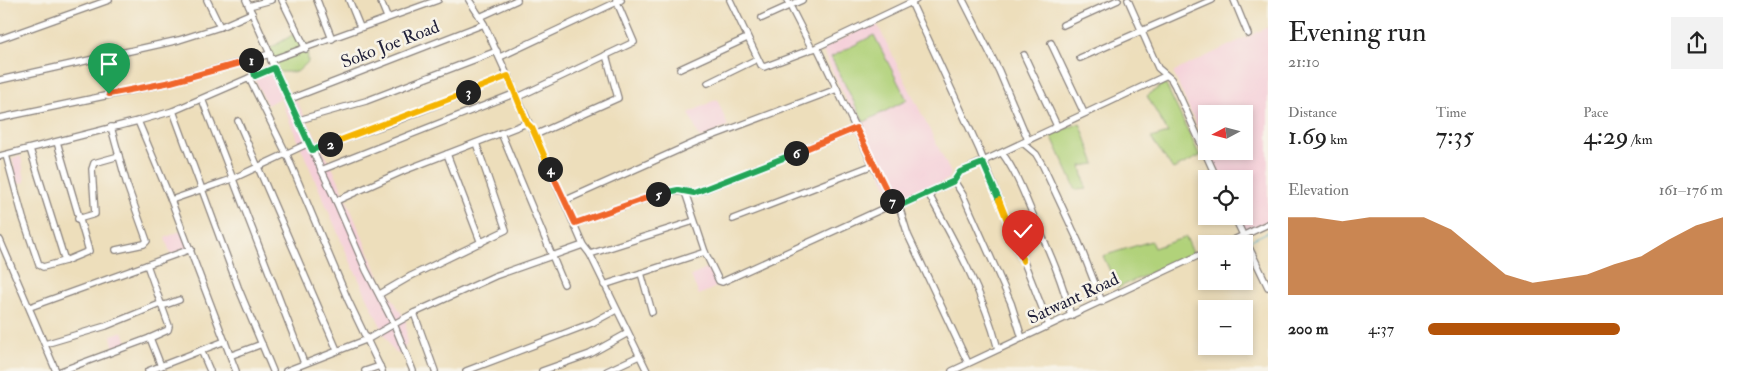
<!DOCTYPE html>
<html lang="en">
<head>
<meta charset="utf-8">
<style>
  :root { --surface:#fff; --page:#f2f2f2; --text:#222; --muted:#767676; --accent:#b45309 }
  body { margin:0; font-family:"IM FELL Double Pica",serif; background:var(--page); color:var(--text); height:100vh; display:flex; flex-direction:column; font-size:19px; white-space:nowrap }
  * { box-sizing:border-box; margin:0 }
  p { font-size:16px; color:var(--muted) }
  .icon { flex:none; width:28px; height:28px; fill:none; stroke:currentColor; stroke-width:2; stroke-linecap:round; stroke-linejoin:round }
  .map { position:relative; flex:1; overflow:hidden }
  .drawer { display:flex; flex-direction:column; background:var(--surface); width:475px }
  .drawer>* { flex:none }
  .needle { width:32px; rotate:263deg }
  .buttons { position:absolute; left:1198px; top:105px; display:grid; gap:10px }
  .buttons a { display:grid; place-items:center; width:55px; height:55px; border-radius:0px; background:var(--surface); box-shadow:0 2px 8px #0003; font-size:25px }
  .pin { position:absolute; display:grid; place-items:center; width:42px; height:42px; color:#fff; margin:-51px -21px; border-radius:50% 50% 50% 0; rotate:-45deg; box-shadow:0 0 5px #0007 }
  .pin .icon { rotate:45deg }
  .km { position:absolute; width:25px; height:25px; margin:-12px; border-radius:50%; background:#222; color:#fff; font-size:14px; line-height:25px; text-align:center }
  .round { display:grid; place-items:center; flex:none; width:52px; height:52px; border-radius:0px; background:var(--page) }
  .overview { display:flex; align-items:center; justify-content:space-between; height:85px; padding:0 20px }
  h1 { font-size:28px; font-weight:600; line-height:38px }
  .figures { display:grid; grid-template-columns:repeat(3,1fr); gap:8px; height:85px; padding:5px 20px }
  .figures div { display:grid; align-content:center }
  .figures b { font-size:25px; font-weight:600 }
  .figures small { font-size:14px; font-weight:400 }
  .figures p { font-size:14px }
  .chart { height:140px; padding:10px 20px }
  .chart p { display:flex; justify-content:space-between }
  .chart svg { width:100%; height:90px; margin-top:5px; fill:var(--accent); opacity:.7 }
  ul { padding:0 20px; list-style:none; font-size:16px }
  li { display:grid; grid-template-columns:80px 60px 1fr; align-items:center; height:38px }
  li i { height:12px; border-radius:6px; background:var(--accent) }
  main { display:flex; flex:1; min-height:0 }
  .map>svg:first-child { display:block }
</style>
</head>
<body>
<main>
<div class="map">
<svg width="1268" height="371" viewBox="0 0 1268 371">
  <rect width="100%" height="100%" fill="#f7f3e8"/>
  <filter id="ink" filterUnits="userSpaceOnUse"><feTurbulence type="fractalNoise" baseFrequency=".02" numOctaves="2"/><feDisplacementMap in="SourceGraphic" scale="10" xChannelSelector="R" yChannelSelector="G"/><feConvolveMatrix kernelMatrix="1 2 1 2 8 2 1 2 1" color-interpolation-filters="sRGB"/></filter>
  <filter id="wash" filterUnits="userSpaceOnUse"><feTurbulence type="fractalNoise" baseFrequency=".0096" numOctaves="4" result="noise"/><feDisplacementMap in="SourceGraphic" scale="20" xChannelSelector="R" yChannelSelector="G"/><feGaussianBlur stdDeviation="1.12" result="paint"/><feColorMatrix in="noise" values="0 0 0 0 0 0 0 0 0 0 0 0 0 0 0 0 0 1.4 0 .05"/><feComposite in="paint" operator="in"/></filter>
  <g filter="url(#wash)">
    <rect width="100%" height="100%" fill="#eddebb"/>
    <g fill="#f5cfd9">
      <path d="M876,22L951,173L949,179L897,202L893,199L822,49Z"/>
      <path d="M1268,27V221L1244,232L1237,216H1244V179H1220L1208,151H1244V114H1206V147L1173,72Z"/>
      <path d="M274,71L285,95L267,105L255,80Z"/>
      <path d="M288,95L297,102L337,177L379,277L406,321L407,344L400,355L391,348L347,254L280,99Z"/>
      <path d="M717,99L728,126L700,139L689,113Z"/>
      <path d="M21,156L25,182L17,184L12,158Z"/>
      <path d="M182,230L190,248L171,255L165,238Z"/>
      <path d="M711,267L720,285L699,295L691,276Z"/>
      <path d="M123,331L128,346L114,351L111,335Z"/>
    </g>
    <g fill="#b1d27a" stroke="#6a7a5a">
      <path d="M294,34L307,44L308,62L297,72H280L270,62L269,49Z"/>
      <path d="M874,35L907,100L864,122L831,57Z"/>
      <path d="M1165,83L1200,156L1173,169L1151,138L1168,133L1147,96Z"/>
      <path d="M1080,123L1095,164L1081,166L1086,189L1076,190L1051,135Z"/>
      <path d="M1186,237L1193,253L1118,288L1103,256L1151,241L1154,248Z"/>
    </g>
    <g fill="none" stroke-linecap="round" stroke-linejoin="round">
      <path stroke="#4fadce" stroke-width="1" d="M1249,241L1268,232"/>
    </g>
  </g>
  <g filter="url(#ink)">
    <g fill="none" stroke-linecap="round" stroke-linejoin="round">
      <defs>
        <g id="minor">
          <path d="M207,0L220,27"/>
          <path d="M246,0L270,54"/>
          <path d="M282,0L306,49"/>
          <path d="M317,0L332,39"/>
          <path d="M349,0L360,27"/>
          <path d="M380,0L387,17"/>
          <path d="M469,0L480,17"/>
          <path d="M730,0L761,65L764,67L812,49"/>
          <path d="M787,0L812,49L816,48"/>
          <path d="M963,0L999,71L1028,140"/>
          <path d="M1128,0L1158,68L1171,79L1175,86L1217,179"/>
          <path d="M1234,0L1248,34"/>
          <path d="M911,2L979,149L1049,325"/>
          <path d="M249,6L271,0"/>
          <path d="M762,18L802,0"/>
          <path d="M484,24L564,201L696,142L837,89"/>
          <path d="M1063,25L1118,0"/>
          <path d="M0,39L109,0"/>
          <path d="M1051,43L1084,113"/>
          <path d="M1024,55L1057,126"/>
          <path d="M500,57L621,0"/>
          <path d="M1080,58L1212,0"/>
          <path d="M251,60L255,76"/>
          <path d="M271,60L274,68L249,78L287,155L348,300L382,371"/>
          <path d="M274,68L336,201L403,171L527,123"/>
          <path d="M680,69L747,38"/>
          <path d="M249,78L173,111L238,287L273,371"/>
          <path d="M0,80L179,40L220,27L252,13"/>
          <path d="M708,83L757,59"/>
          <path d="M518,97L634,42L616,0"/>
          <path d="M202,99L304,363"/>
          <path d="M290,99L484,24L480,17L517,0"/>
          <path d="M0,118L171,82L270,54L271,60L438,0"/>
          <path d="M299,120L366,101L497,51"/>
          <path d="M238,121L337,350"/>
          <path d="M111,127L127,185L147,241L144,244L116,250"/>
          <path d="M857,128L703,190L694,193L685,192L705,252L719,281L722,282L893,204"/>
          <path d="M501,133L564,284"/>
          <path d="M535,135L618,98L606,55"/>
          <path d="M1023,143L1036,154L1043,166L1079,243L1102,302"/>
          <path d="M30,149L65,261L89,251L57,142"/>
          <path d="M312,150L391,123L508,76"/>
          <path d="M1002,153C1017,173 1026,199 1036,222C1050,253 1063,283 1071,316"/>
          <path d="M447,154L481,243"/>
          <path d="M6,155L23,218L39,265L43,267L65,261"/>
          <path d="M0,156L138,121"/>
          <path d="M321,170L516,93"/>
          <path d="M954,181L963,195L1011,303L1022,338"/>
          <path d="M928,193C955,242 984,294 998,349"/>
          <path d="M171,200L138,121L173,111"/>
          <path d="M564,201L583,245L590,254"/>
          <path d="M895,205L875,169L817,47L916,0"/>
          <path d="M1234,216L1268,287"/>
          <path d="M78,219L95,214L92,169L94,163L119,156"/>
          <path d="M733,219L873,165"/>
          <path d="M575,223L659,194L673,191L685,192"/>
          <path d="M0,240L56,371"/>
          <path d="M1225,244L1268,224"/>
          <path d="M147,265L169,326L168,330L150,338L161,366"/>
          <path d="M604,285L641,273"/>
          <path d="M380,294L411,276L506,230L476,143"/>
          <path d="M30,307L191,249"/>
          <path d="M652,312L641,273L705,252"/>
          <path d="M45,344L106,326L160,304L165,305L179,300"/>
          <path d="M201,350L210,371"/>
          <path d="M232,355L262,344"/>
          <path d="M968,363L908,235L899,206L954,181L960,172L1165,76"/>
          <path d="M61,371L150,338"/>
          <path d="M148,371L225,341"/>
          <path d="M236,371L171,200L232,179L309,143"/>
          <path d="M286,371L368,339L394,324L366,270L336,201"/>
          <path d="M365,371L380,366"/>
          <path d="M413,371L394,324L414,313"/>
          <path d="M435,371L414,313L495,276L583,245"/>
          <path d="M466,371L592,323L616,310"/>
          <path d="M542,371L590,354L628,333"/>
          <path d="M607,371L639,356"/>
          <path d="M647,371L590,254L694,221"/>
          <path d="M952,371L1206,252"/>
        </g>
      </defs>
      <use href="#minor" stroke="#88807b" stroke-width="8"/>
      <use href="#minor" stroke="#fff" stroke-width="5.5"/>
    </g>
  </g>
  <g fill="none" stroke-linecap="round" stroke-linejoin="round" filter="url(#ink)">
    <defs>
      <path id="split-1" d="M109,94L171,82L251,60"/>
      <path id="split-2" d="M251,60L255,76L274,68L312,150L330,144"/>
      <path id="split-3" d="M330,144L468,92"/>
      <path id="split-4" d="M468,92L508,76L527,123L532,128L550,169"/>
      <path id="split-5" d="M550,169L575,223L658,194"/>
      <path id="split-6" d="M658,194L678,190L694,193L796,153"/>
      <path id="split-7" d="M796,153L856,128L892,201"/>
      <path id="split-8" d="M892,201L899,206L954,181L960,172L983,163L999,200"/>
      <path id="split-9" d="M999,200L1023,261"/>
    </defs>
    <use href="#split-1" stroke="#fff" stroke-width="10"/>
    <use href="#split-2" stroke="#fff" stroke-width="10"/>
    <use href="#split-3" stroke="#fff" stroke-width="10"/>
    <use href="#split-4" stroke="#fff" stroke-width="10"/>
    <use href="#split-5" stroke="#fff" stroke-width="10"/>
    <use href="#split-6" stroke="#fff" stroke-width="10"/>
    <use href="#split-7" stroke="#fff" stroke-width="10"/>
    <use href="#split-8" stroke="#fff" stroke-width="10"/>
    <use href="#split-9" stroke="#fff" stroke-width="10"/>
    <use href="#split-1" stroke="#f0652b" stroke-width="6"/>
    <use href="#split-2" stroke="#22a559" stroke-width="6"/>
    <use href="#split-3" stroke="#f5b400" stroke-width="6"/>
    <use href="#split-4" stroke="#f5b400" stroke-width="6"/>
    <use href="#split-5" stroke="#f0652b" stroke-width="6"/>
    <use href="#split-6" stroke="#22a559" stroke-width="6"/>
    <use href="#split-7" stroke="#f0652b" stroke-width="6"/>
    <use href="#split-8" stroke="#22a559" stroke-width="6"/>
    <use href="#split-9" stroke="#f5b400" stroke-width="6"/>
  </g>
  <g text-anchor="middle" stroke-width="5" stroke-linejoin="round" paint-order="stroke">
    <g font-size="18" fill="#22223b" stroke="#f7f3e8">
      <text transform="translate(390 44) rotate(-21)" y="6">Soko Joe Road</text>
      <text transform="translate(1073 298) rotate(-25)" y="6">Satwant Road</text>
    </g>
  </g>
</svg>
<div class="buttons">
<a><svg class="needle" viewBox="-14 -14 28 28"><path d="M0-13l5 13h-10z" fill="#e53935"/><path d="M0 13l5-13h-10z" fill="#767676"/></svg></a>
<a><svg class="icon" aria-label="locate" viewBox="0 0 24 24"><circle cx="12" cy="12" r="6"/><path d="M12 2v4M12 18v4M2 12h4M18 12h4"/></svg></a>
<a>+</a>
<a>−</a>
</div>
<div class="pin" style="left:109px;top:94px;background:#1e9e55"><svg class="icon" aria-label="arrive" viewBox="0 0 24 24"><path d="M6 21V4h12l-3 4 3 4H6"/></svg></div>
<div class="pin" style="left:1023px;top:261px;background:#d93025"><svg class="icon" aria-label="check" viewBox="0 0 24 24"><path d="M5 12l5 5 9-10"/></svg></div>
<b class="km" style="left:251px;top:60px">1</b>
<b class="km" style="left:330px;top:144px">2</b>
<b class="km" style="left:468px;top:92px">3</b>
<b class="km" style="left:550px;top:169px">4</b>
<b class="km" style="left:658px;top:194px">5</b>
<b class="km" style="left:796px;top:153px">6</b>
<b class="km" style="left:892px;top:201px">7</b>
</div>
<section class="drawer">
<div class="overview"><div><h1>Evening run</h1><p>21:10</p></div><a class="round"><svg class="icon" aria-label="share" viewBox="0 0 24 24"><path d="M12 15V3M7 8l5-5 5 5M5 13v7h14v-7"/></svg></a></div>
<div class="figures">
<div><p>Distance</p><b>1.69<small> km</small></b></div>
<div><p>Time</p><b>7:35</b></div>
<div><p>Pace</p><b>4:29<small> /km</small></b></div>
</div>
<div class="chart"><p><span>Elevation</span>161–176 m</p>
<svg viewBox="0 0 160 44" preserveAspectRatio="none"><path d="M0 44V6L10 6L20 8L30 6L40 6L50 6L60 12L70 23L80 34L90 38L100 36L110 34L120 29L130 25L140 17L150 10L160 6V44z"/></svg>
</div>
<ul>
<li><b>200 m</b>4:37<i style="width:65%"></i></li>
</ul>
</section>
</main>
</body>
</html>
